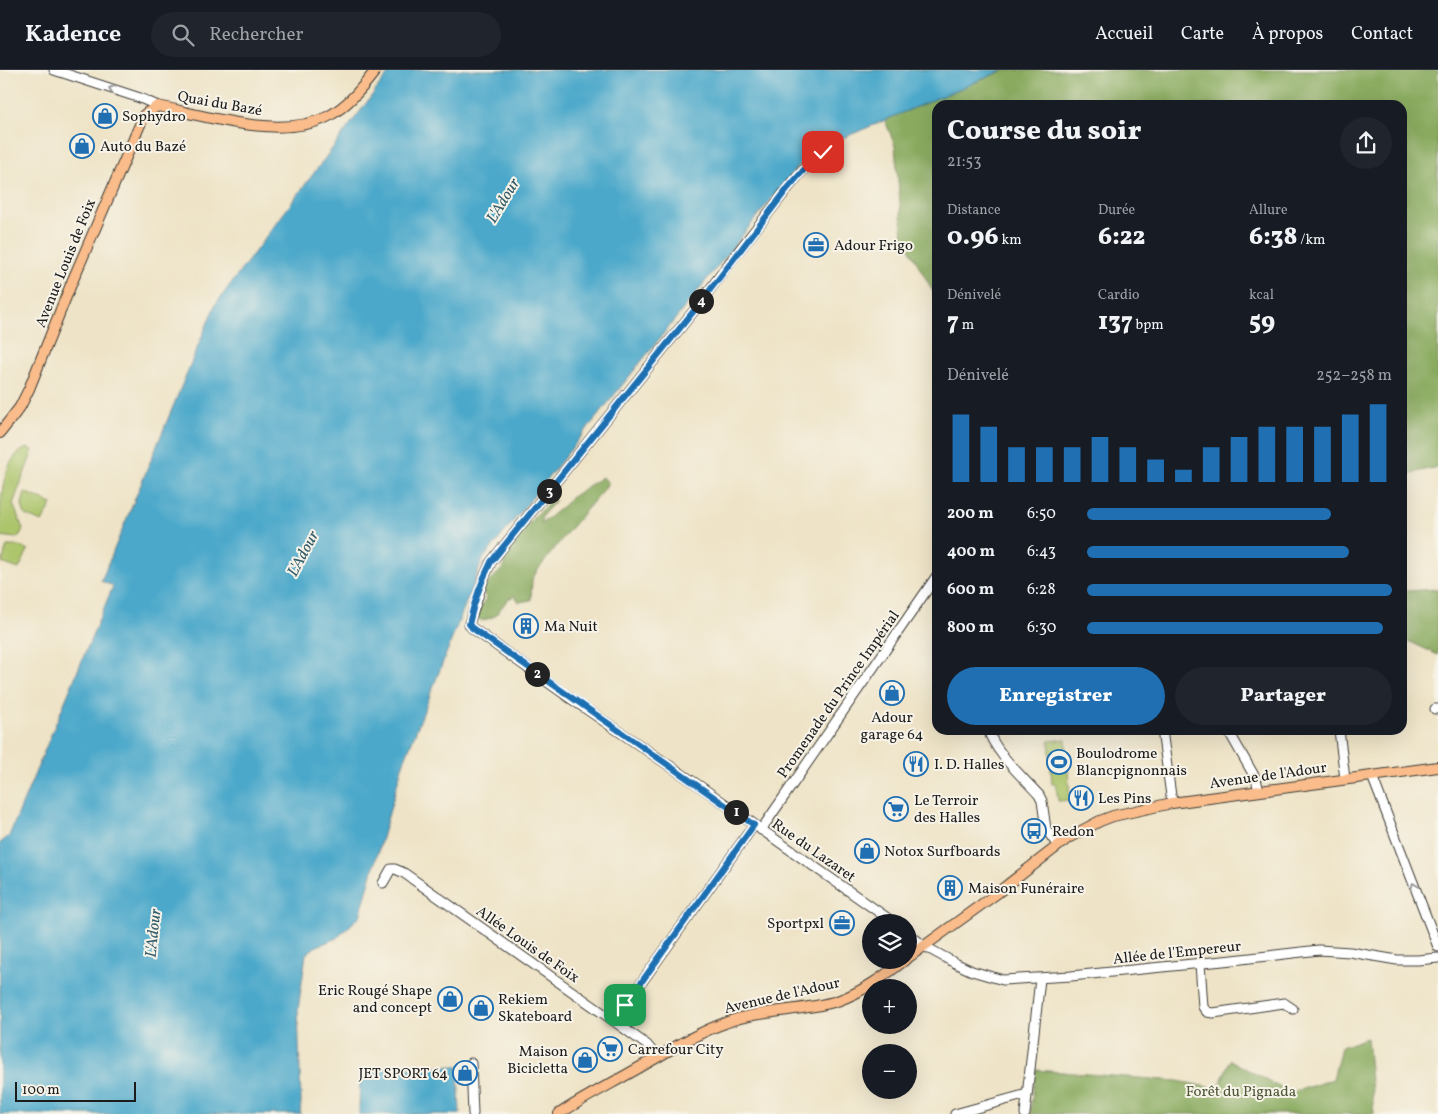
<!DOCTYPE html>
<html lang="fr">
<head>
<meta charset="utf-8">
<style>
  :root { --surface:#171b24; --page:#20242c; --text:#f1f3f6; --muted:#9ea1a6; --line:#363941; --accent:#1f6fb2 }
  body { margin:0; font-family:Vollkorn,serif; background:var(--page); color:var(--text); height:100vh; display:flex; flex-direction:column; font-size:19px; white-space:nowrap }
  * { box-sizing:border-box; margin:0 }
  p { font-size:16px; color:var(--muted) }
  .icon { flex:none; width:28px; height:28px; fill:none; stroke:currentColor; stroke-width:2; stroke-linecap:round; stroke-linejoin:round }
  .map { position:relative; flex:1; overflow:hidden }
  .details { position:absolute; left:932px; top:30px; width:475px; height:635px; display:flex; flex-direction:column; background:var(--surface); border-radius:15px; box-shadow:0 5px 20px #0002 }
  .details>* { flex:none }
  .buttons { position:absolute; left:862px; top:844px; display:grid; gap:10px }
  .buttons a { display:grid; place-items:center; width:55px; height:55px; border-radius:50%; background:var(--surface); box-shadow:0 5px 20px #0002; font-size:25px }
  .scale { position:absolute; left:15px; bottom:12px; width:121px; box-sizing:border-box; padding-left:5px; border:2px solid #1c1c1c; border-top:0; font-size:14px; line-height:18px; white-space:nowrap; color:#1c1c1c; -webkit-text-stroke:4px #f7f3e8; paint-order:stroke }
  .pin { position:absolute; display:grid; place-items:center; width:42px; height:42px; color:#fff; margin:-21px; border-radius:10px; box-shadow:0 2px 8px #0006 }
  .km { position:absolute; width:25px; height:25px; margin:-12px; border-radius:50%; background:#222; color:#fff; font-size:14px; line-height:25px; text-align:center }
  .round { display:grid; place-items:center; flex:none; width:52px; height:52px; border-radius:26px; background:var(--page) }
  .headline { display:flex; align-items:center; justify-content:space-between; height:85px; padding:0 15px }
  h1 { font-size:28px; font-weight:800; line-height:38px }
  .stats { display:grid; grid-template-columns:repeat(3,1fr); gap:8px; height:85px; padding:5px 15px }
  .stats div { display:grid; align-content:center }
  .stats b { font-size:25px; font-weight:800 }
  .stats small { font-size:14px; font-weight:400 }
  .stats p { font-size:14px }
  .chart { height:140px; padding:10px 15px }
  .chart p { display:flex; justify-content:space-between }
  .chart svg { width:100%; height:90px; margin-top:5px; stroke:var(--accent); stroke-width:6 }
  .cta { display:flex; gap:10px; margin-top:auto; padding:10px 15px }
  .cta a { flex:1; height:58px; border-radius:30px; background:var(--accent); color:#fff; font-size:20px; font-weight:800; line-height:58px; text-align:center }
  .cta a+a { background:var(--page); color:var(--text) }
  ul { padding:0 15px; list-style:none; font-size:16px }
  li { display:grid; grid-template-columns:80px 60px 1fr; align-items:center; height:38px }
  li i { height:12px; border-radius:6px; background:var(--accent) }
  header { display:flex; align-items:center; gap:30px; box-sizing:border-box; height:70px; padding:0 25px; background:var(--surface); border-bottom:1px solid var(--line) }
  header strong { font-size:24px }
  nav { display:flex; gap:28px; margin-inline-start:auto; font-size:18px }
  .search { width:350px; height:45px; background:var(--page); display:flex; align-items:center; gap:12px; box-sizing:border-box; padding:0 18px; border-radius:28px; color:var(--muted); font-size:19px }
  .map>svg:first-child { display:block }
</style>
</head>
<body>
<header>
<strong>Kadence</strong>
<div class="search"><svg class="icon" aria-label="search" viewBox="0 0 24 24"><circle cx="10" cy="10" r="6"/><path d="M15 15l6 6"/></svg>Rechercher</div>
<nav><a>Accueil</a><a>Carte</a><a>À propos</a><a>Contact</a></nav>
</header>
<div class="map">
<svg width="1438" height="1044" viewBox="0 0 1438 1044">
  <rect width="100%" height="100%" fill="#f7f3e8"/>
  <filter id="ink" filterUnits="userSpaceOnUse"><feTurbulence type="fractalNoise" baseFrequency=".02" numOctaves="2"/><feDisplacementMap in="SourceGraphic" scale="10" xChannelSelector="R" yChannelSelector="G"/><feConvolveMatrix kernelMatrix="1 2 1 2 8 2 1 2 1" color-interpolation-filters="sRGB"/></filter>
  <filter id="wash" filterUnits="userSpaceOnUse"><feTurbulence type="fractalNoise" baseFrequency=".0096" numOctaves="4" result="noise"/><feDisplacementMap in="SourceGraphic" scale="20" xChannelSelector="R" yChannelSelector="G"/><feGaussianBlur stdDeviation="1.12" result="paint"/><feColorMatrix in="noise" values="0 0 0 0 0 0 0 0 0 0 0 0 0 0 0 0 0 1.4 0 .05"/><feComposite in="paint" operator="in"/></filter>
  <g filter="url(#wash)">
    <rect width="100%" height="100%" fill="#eee3c6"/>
    <g fill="#acc46a" stroke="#647043">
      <path d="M27,378L33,380L13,434L23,459L20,465L16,468L0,466C0,438 0,387 27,378Z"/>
      <path d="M25,422L52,434L42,452L25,445L22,435Z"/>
      <path d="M7,476H19L28,480L19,499L2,493Z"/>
      <path d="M1066,669L1070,730L1058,731L1056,714H1052L1049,671Z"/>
    </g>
    <g fill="#89aa5e" stroke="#52633d">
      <path d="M1004,0H1438V397L1403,405L1402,35H938L937,229L903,167L895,76L885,50Z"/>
      <path d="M602,407L608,412L605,418L569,460L537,501L532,509L531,530L519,532L515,526L508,529L495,546L482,551L476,546L486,528L483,521L488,513L504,497V488L511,475L535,446L546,436L556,430L542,446L541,454L563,436L573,426Z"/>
      <path d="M1438,519V585L1402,568V524L1405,521Z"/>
      <path d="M1367,968L1374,1044H1030L1036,1000L1178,1011L1218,1019L1230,990L1290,1023L1333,1009L1341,977Z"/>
    </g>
    <g fill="#4ca8ca" stroke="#346273">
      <path d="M391,0H1004L831,73L814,81L801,92L483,489L402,697L360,846L337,868L315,877L306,884L298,940L301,1032L300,1044H0V773L9,766L113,516L101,511L215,235Z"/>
      <path d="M458,996L460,1044H359L360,1000Z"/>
    </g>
  </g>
  <g filter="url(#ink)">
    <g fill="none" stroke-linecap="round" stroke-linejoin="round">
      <defs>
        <g id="minor">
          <path d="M54,0L140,28L158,36"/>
          <path d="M823,82L809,93L788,118L730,192L697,237L491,492L484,508L469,554L472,558L570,628L701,717L893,852"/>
          <path d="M1435,639H1438"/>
          <path d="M988,660C997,685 1021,705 1039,725L1042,731L1046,759L1058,776"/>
          <path d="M1162,660L1172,733"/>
          <path d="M1228,660L1256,709L1259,721"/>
          <path d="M1339,660L1345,709"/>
          <path d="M1372,706L1438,877"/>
          <path d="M761,760L938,504"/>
          <path d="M383,813L391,799H395L404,803L614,951L647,975L657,987"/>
          <path d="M909,864L924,876L955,893L972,901L1003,910L1071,906L1233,890L1319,880L1350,882L1397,890H1418L1438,888"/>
          <path d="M1200,893L1203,937L1207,942L1213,943L1284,933L1293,939"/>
          <path d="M614,951L754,755"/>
          <path d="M471,993L473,1044"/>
          <path d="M955,1044L1027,1024"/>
          <path d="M1025,1044L1040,909"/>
        </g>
        <g id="major">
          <path d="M0,363L20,337L29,319L72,212L142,50L144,45L148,42L158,36C205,46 281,70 327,47C348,36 362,18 376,0"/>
          <path d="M909,887L996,824L1068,768L1100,751L1113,746L1172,733L1438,697"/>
          <path d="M559,1044C583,1028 609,1015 635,1000C664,984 694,964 725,953C761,939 801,942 837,931C863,922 884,906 905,890"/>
        </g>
      </defs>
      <use href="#minor" stroke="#3c3a36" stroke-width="11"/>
      <use href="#major" stroke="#3c3a36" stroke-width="12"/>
      <use href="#minor" stroke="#fff" stroke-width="9"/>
      <use href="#major" stroke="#f9bc8a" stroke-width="10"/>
    </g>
    <defs><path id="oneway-chevron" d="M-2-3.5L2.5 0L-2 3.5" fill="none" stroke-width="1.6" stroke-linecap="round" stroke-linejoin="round" transform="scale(1.25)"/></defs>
    <g stroke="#999">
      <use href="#oneway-chevron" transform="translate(112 19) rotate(-162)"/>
      <use href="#oneway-chevron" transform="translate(1414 816) rotate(-111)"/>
    </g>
  </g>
  <g fill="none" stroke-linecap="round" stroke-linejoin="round" filter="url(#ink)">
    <defs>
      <path id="route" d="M625,935L754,755L472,558L469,554C474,532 481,512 491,492L697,237L788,118L809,94L823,82"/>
    </defs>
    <use href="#route" stroke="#fff" stroke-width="10"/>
    <use href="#route" stroke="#1f6fb2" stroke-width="6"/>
  </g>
  <defs>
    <symbol id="shop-ring" viewBox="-11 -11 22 22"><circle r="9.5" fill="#f7f3e8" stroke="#1f6fb2" stroke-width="1.5"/><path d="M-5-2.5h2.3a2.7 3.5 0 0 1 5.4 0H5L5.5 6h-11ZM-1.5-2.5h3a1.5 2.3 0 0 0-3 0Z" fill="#1f6fb2"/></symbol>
    <symbol id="office-ring" viewBox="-11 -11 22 22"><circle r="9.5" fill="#f7f3e8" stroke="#1f6fb2" stroke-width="1.5"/><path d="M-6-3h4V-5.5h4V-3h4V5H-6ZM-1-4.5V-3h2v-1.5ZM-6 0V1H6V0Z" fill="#1f6fb2"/></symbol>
    <symbol id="building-ring" viewBox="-11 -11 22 22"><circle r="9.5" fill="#f7f3e8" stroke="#1f6fb2" stroke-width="1.5"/><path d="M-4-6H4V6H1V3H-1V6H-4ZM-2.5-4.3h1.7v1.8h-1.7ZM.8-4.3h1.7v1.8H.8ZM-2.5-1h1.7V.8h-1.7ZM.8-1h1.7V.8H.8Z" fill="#1f6fb2"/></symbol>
    <symbol id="stadium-ring" viewBox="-11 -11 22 22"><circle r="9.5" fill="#f7f3e8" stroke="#1f6fb2" stroke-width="1.5"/><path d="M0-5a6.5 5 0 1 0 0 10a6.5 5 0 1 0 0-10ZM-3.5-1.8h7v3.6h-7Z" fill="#1f6fb2"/></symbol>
    <symbol id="restaurant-ring" viewBox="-11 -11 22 22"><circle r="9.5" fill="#f7f3e8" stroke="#1f6fb2" stroke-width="1.5"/><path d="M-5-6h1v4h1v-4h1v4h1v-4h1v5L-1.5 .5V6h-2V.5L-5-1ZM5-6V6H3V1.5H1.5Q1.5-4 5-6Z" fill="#1f6fb2"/></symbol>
    <symbol id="supermarket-ring" viewBox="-11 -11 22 22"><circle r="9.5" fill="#f7f3e8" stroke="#1f6fb2" stroke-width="1.5"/><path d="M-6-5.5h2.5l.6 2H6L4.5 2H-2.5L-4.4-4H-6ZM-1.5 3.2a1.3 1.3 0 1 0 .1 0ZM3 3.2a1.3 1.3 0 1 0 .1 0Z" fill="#1f6fb2"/></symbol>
    <symbol id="bus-ring" viewBox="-11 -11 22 22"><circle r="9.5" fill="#f7f3e8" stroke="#1f6fb2" stroke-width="1.5"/><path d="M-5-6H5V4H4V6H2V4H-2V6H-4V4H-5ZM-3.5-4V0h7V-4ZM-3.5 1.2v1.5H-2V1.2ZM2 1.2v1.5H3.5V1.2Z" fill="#1f6fb2"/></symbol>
  </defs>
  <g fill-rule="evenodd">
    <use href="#shop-ring" x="91" y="32" width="28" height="28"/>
    <use href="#shop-ring" x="68" y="62" width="28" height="28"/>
    <use href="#office-ring" x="802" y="161" width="28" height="28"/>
    <use href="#building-ring" x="512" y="542" width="28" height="28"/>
    <use href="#shop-ring" x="878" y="609" width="28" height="28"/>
    <use href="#stadium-ring" x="1045" y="678" width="28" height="28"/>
    <use href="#restaurant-ring" x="902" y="680" width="28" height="28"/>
    <use href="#restaurant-ring" x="1067" y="714" width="28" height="28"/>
    <use href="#supermarket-ring" x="882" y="725" width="28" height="28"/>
    <use href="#bus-ring" x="1020" y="747" width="28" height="28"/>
    <use href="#shop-ring" x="853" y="767" width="28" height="28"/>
    <use href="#building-ring" x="936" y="804" width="28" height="28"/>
    <use href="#office-ring" x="828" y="839" width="28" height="28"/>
    <use href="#shop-ring" x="436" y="915" width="28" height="28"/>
    <use href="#shop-ring" x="467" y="924" width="28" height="28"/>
    <use href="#supermarket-ring" x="596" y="965" width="28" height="28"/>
    <use href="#shop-ring" x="571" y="976" width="28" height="28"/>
    <use href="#shop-ring" x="451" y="989" width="28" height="28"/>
  </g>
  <g text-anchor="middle" stroke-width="4" stroke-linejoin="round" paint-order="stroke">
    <g font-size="15" fill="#1c1c1c" stroke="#f7f3e8">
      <text transform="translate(220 33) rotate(10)" y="5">Quai du Bazé</text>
      <text transform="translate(65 193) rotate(-68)" y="5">Avenue Louis de Foix</text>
      <text transform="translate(838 624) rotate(-55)" y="5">Promenade du Prince Impérial</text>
      <text transform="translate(1268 705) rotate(-8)" y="5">Avenue de l'Adour</text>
      <text transform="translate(814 780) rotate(35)" y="5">Rue du Lazaret</text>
      <text transform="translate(528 874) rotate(35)" y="5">Allée Louis de Foix</text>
      <text transform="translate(1177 882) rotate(-6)" y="5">Allée de l'Empereur</text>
      <text transform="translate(782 925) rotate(-13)" y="5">Avenue de l'Adour</text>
    </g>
    <g font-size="15" fill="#1c1c1c" stroke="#f7f3e8" text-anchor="start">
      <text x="122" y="51">Sophydro</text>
      <text x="100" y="81">Auto du Bazé</text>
      <text x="834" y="180">Adour Frigo</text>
      <text x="544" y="561">Ma Nuit</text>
      <text x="892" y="652" text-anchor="middle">Adour<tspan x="892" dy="17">garage 64</tspan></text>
      <text x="1076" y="688">Boulodrome<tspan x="1076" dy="17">Blancpignonnais</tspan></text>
      <text x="934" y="699">I. D. Halles</text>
      <text x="1098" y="733">Les Pins</text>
      <text x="914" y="735">Le Terroir<tspan x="914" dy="17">des Halles</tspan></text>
      <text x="1052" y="766">Redon</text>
      <text x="884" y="786">Notox Surfboards</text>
      <text x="968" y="823">Maison Funéraire</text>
      <text x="824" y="858" text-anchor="end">Sportpxl</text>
      <text x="432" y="925" text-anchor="end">Eric Rougé Shape<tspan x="432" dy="17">and concept</tspan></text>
      <text x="498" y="934">Rekiem<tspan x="498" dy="17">Skateboard</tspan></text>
      <text x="628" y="984">Carrefour City</text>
      <text x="568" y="986" text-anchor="end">Maison<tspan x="568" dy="17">Bicicletta</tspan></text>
      <text x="448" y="1008" text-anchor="end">JET SPORT 64</text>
    </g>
    <g font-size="15" fill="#4e5737" stroke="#f7f3e8">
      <text x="1241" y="1026">Forêt du Pignada</text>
    </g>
    <g font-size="16" font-style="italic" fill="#325b6a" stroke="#f7f3e8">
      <text transform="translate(502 130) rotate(-59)" y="6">L'Adour</text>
      <text transform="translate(302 483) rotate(-62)" y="6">L'Adour</text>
      <text transform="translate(152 863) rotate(-84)" y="6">L'Adour</text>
    </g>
  </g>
</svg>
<div class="buttons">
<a><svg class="icon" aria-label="layers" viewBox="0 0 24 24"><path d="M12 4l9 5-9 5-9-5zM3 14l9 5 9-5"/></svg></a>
<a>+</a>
<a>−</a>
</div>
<div class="scale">100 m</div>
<div class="pin" style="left:625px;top:935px;background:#1e9e55"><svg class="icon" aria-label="arrive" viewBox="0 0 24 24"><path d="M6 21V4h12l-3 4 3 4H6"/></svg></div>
<div class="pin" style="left:823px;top:82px;background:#d93025"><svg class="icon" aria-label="check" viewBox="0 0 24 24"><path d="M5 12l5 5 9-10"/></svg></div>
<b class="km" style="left:736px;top:742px">1</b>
<b class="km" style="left:537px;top:604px">2</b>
<b class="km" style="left:549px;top:421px">3</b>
<b class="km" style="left:701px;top:231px">4</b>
<section class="details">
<div class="headline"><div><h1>Course du soir</h1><p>21:53</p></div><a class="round"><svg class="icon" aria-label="share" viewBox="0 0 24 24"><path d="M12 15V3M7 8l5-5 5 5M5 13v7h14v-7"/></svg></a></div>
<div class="stats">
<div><p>Distance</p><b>0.96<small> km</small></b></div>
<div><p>Durée</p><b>6:22</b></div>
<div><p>Allure</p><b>6:38<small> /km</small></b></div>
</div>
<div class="stats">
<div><p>Dénivelé</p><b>7<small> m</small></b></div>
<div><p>Cardio</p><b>137<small> bpm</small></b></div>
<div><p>kcal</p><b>59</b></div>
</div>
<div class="chart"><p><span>Dénivelé</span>252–258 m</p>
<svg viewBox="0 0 160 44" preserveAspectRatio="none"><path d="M5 44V11M15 44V17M25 44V27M35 44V27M45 44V27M55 44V22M65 44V27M75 44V33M85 44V38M95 44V27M105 44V22M115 44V17M125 44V17M135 44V17M145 44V11M155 44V6"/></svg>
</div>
<ul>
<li><b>200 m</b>6:50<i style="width:80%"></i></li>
<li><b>400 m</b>6:43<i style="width:86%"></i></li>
<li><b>600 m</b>6:28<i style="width:100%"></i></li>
<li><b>800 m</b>6:30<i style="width:97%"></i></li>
</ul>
<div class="cta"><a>Enregistrer</a><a>Partager</a></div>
</section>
</div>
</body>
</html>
